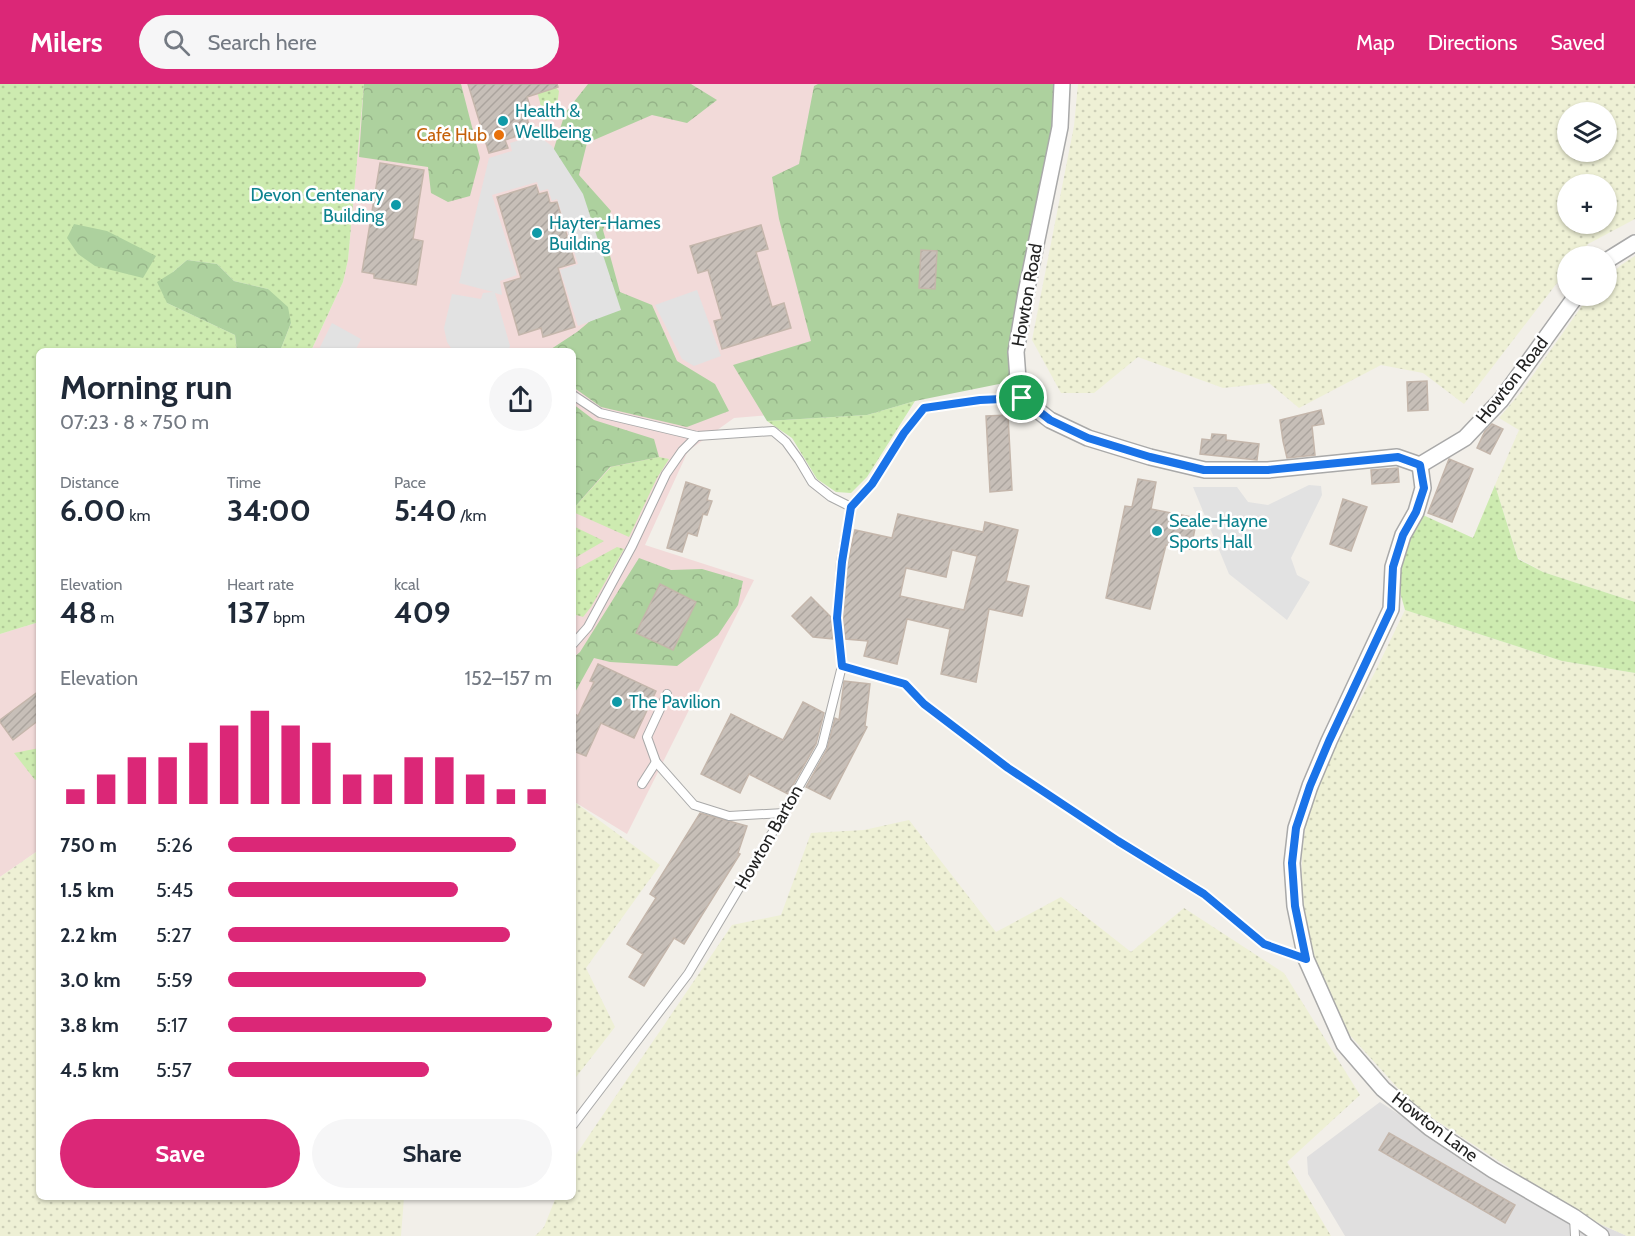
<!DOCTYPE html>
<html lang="en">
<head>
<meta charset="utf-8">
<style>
  :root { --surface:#fff; --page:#f6f6f7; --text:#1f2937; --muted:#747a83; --accent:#db2777 }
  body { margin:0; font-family:Cabin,sans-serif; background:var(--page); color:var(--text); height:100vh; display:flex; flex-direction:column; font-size:22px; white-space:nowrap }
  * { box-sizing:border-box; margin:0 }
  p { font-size:20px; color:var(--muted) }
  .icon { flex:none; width:33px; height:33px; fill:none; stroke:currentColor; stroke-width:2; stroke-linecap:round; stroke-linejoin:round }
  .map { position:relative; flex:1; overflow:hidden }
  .side { position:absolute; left:36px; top:264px; width:540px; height:852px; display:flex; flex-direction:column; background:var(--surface); border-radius:9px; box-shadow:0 2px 4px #0004 }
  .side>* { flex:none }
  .buttons { position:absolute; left:1557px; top:18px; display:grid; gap:12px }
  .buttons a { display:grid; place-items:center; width:60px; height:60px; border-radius:50%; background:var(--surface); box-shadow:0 2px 4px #0004; font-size:30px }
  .pin { position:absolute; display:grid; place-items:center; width:51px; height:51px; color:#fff; margin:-26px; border:3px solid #fff; border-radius:50%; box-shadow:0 2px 6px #0007 }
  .round { display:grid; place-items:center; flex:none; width:63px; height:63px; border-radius:32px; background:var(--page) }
  .head { display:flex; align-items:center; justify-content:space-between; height:102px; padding:0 24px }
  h1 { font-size:33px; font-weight:700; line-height:45px }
  .figures { display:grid; grid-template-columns:repeat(3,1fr); gap:9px; height:102px; padding:6px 24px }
  .figures div { display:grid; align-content:center }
  .figures b { font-size:30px; font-weight:700 }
  .figures small { font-size:16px; font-weight:400 }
  .figures p { font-size:16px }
  .chart { height:168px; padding:12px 24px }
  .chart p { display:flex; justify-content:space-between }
  .chart svg { width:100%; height:108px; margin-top:6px; stroke:var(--accent); stroke-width:6 }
  .action { display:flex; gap:12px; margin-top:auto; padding:12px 24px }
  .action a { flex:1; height:69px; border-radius:36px; background:var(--accent); color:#fff; font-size:24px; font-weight:700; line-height:69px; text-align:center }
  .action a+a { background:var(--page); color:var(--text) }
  ul { padding:0 24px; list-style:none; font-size:20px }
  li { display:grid; grid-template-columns:96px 72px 1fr; align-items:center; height:45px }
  li i { height:15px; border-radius:8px; background:var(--accent) }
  header { display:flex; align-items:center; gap:36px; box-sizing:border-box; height:84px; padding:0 30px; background:var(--accent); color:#fff }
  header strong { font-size:28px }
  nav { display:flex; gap:33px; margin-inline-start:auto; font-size:21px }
  .search { width:420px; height:54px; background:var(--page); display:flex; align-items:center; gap:15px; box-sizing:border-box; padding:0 21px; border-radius:33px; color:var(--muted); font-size:22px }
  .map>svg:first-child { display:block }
</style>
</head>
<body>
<header>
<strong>Milers</strong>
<div class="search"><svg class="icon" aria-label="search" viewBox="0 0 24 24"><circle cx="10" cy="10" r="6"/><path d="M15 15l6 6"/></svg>Search here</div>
<nav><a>Map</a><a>Directions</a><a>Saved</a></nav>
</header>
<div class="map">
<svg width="1635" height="1152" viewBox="0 0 1635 1152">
  <defs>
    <pattern id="farmland-dots" width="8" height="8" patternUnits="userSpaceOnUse" patternTransform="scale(1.5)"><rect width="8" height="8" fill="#eef0d5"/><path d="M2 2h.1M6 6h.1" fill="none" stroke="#ccceb7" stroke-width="1.8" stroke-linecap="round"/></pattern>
    <pattern id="grass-dots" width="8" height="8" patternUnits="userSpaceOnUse" patternTransform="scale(1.5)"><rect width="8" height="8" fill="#cdebb0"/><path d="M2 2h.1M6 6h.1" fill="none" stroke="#b0c997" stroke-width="1.8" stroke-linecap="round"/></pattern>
    <pattern id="forest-crowns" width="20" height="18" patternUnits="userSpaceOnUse" patternTransform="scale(1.5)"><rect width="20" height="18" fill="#add19e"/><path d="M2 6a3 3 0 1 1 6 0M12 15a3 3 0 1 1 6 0" fill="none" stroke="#95b388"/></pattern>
    <pattern id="building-hatch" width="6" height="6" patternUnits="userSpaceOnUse" patternTransform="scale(1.5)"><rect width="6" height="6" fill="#c7bfb8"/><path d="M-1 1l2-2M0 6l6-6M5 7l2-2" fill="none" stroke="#aba49e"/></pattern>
  </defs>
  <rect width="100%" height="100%" fill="#f2efe9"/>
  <path fill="#e0dfdf" d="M1380,1018L1426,1048L1476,1083L1534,1117L1540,1107L1602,1141L1627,1152H1345L1308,1090L1307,1073Z"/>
  <g fill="#f2dad9">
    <path d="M364,0H1053L885,321L734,334L688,367L645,461L754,496L627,750L573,717V267H311L343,198L348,176Z"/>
    <path d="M39,538V766L0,793V550Z"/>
  </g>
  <g fill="url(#farmland-dots)" fill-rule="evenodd">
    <path d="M1078,0H1635V135L1588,160L1578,172H1568L1567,186L1464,320L1423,289L1381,281L1299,324L1269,299L1223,304L1138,273L1094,309H1061L1032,256L1074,42ZM1606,28V68H1568V28ZM1606,100V140H1568V100Z"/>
    <path d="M1635,172V518L1543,488L1518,474L1495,401L1519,346L1499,334L1521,308L1589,212H1606L1607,194L1621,181Z"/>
    <path d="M1405,526L1562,577L1635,589V1152H1627L1602,1141L1540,1107L1508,1083L1414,1022L1348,949L1333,919L1311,868L1301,820L1302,769L1307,729L1321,689L1375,588Z"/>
    <path d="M573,717L660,781L586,884L615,943L573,997Z"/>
    <path d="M909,736L996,848L1061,813L1131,868L1184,824L1284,889L1360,1011L1287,1078L1331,1152H535L544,1143L556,1113H573V1075L732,841L781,831L811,749L864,746Z"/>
    <path d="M39,766V1113H404L401,1152H0V793Z"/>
  </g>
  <g fill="url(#grass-dots)">
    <path d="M0,0H364L348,176L343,198L311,267H280L291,239L268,205L234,197L217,180L187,176L173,188L167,219L235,251L237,267H39V538L0,550Z"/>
    <path d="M535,0H553L559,7L557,22L551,35L545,37Z"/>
    <path d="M915,317L867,393L851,409L836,408L817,395L792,354L767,337L867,331Z"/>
    <path d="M659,373L669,375L657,394L629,453L573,428V425L611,383Z"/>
    <path d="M1495,401L1518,475L1543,488L1635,518V589L1562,577L1405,526L1400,508L1401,483L1406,459L1423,431L1473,454Z"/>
    <path d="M573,442L604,457L573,475Z"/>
    <path d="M617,463L624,465L591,523L583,533L573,530V487Z"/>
    <path d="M39,664V693L35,696L14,669Z"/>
  </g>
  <g fill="url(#forest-crowns)">
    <path d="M364,0H461L480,74L470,112L448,118L431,109L428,83L359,73Z"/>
    <path d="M588,0H691L717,16L687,39L652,31L587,59L579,91L611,127L603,146L620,208L652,221L677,277L715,300L729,327L687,343L601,323L573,303V267H548L577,248L595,233L551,74L565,29Z"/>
    <path d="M818,0H1056L1055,41L1008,266L1011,294L1009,298L915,317L867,331L767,337L733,281L811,257L779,135L772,93L799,80L814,2Z"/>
    <path d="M74,140L107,147L156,172L143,194L95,182L78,170L67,154Z"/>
    <path d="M187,176L217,180L234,197L268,205L288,223L291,239L280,267H237L235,251L167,219L157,198L173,188Z"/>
    <path d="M573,320L594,336L654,355L659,373L610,383L573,425Z"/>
    <path d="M639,474L671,486L702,485L743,497L738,521L718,551L677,582L610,578L594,574L573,612V574L580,568Z"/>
  </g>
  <g fill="#e2e2e2">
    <path d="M537,51L552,62L583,110L621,226L578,242L560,186L578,180L557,115L552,117L548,105L540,107L537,98L492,111L517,191L500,197L502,211L495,209L510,262L508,267H453L447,258L444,244L452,210L481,215L483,209L493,208L459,199L489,74L512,67L510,59Z"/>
    <path d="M697,206L721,272L694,282L682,275L655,221Z"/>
    <path d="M332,239L361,255L355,267H318Z"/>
    <path d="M1309,401L1321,402L1322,411L1291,474L1297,491L1310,498L1287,536L1229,490L1193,403H1237L1248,418L1268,421Z"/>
  </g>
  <g fill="url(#building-hatch)" stroke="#c4b6ab" stroke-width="1.5" fill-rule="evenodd">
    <path d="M468,0H557L558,3L527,13L531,25L525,27L531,48L505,56L508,64L489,69Z"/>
    <path d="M380,79L424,86L413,155L423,157L416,201L374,194V190L362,188Z"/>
    <path d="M536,101L539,110L547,108L550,119L557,118L575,179L558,184L575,243L543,253L541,244L519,251L504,199L521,194L497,113Z"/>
    <path d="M761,141L768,165L756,168L772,223L784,219L791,244L722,265L714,237L722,235L708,186L698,189L690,162Z"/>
    <path d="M921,166L937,167L935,205L919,204Z"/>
    <path d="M1427,297L1428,326L1408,327L1407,298Z"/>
    <path d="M1321,326L1324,340L1312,342L1315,371L1287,374L1283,357L1280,336Z"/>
    <path d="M1008,331L1012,406L990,408L986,332Z"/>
    <path d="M1492,340L1503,345L1490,370L1477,364L1485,347Z"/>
    <path d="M1212,350L1226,351V356L1259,360L1257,376L1200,370L1202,355L1211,356Z"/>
    <path d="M1449,375L1473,385L1452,438L1428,429Z"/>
    <path d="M1398,384L1399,398L1372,400L1371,386Z"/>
    <path d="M1138,395L1156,398L1151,425L1197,434L1191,465L1166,461L1150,525L1106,514L1125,422L1132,423Z"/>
    <path d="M686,398L710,406L707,416L712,417L707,431L703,430L697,452L688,449L682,468L667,464Z"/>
    <path d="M1343,415L1367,423L1351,467L1330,460Z"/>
    <path d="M898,430L983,448L985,438L1018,446L1006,497L1029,502L1022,532L989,525L976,598L941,590L950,545L907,535L897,580L864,572L868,557L845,555L843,534L846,486L855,446L892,454ZM952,466L977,472L964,526L900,512L906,484L946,493Z"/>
    <path d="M660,500L696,518L673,566L636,549Z"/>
    <path d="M811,513L831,533L833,555L813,553L792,532Z"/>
    <path d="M598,580L656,607L634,654L601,639L586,672L573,667V629L578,632L594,598L590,597Z"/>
    <path d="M844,597L870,600L865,642L867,643L830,715L806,703L827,665L835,634L839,636Z"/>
    <path d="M39,607V636L13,656L0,638V636Z"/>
    <path d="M803,618L824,629L816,660L788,710L749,690L740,709L701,690L731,630L783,656Z"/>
    <path d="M700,729L747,742L738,769L740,770L684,860L674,854L644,902L629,893L643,870L627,860L656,814L650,810Z"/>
    <path d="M1389,1049L1515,1121L1505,1139L1379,1066Z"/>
  </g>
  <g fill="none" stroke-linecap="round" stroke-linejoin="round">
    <defs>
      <g id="lane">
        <path d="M573,311L600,329L697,352L773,347L786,358L799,376L812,398L831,413L851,423L872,400L904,349L924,324L980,316L1022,314"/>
        <path d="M573,560L588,543L632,462L666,390L682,367L697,352"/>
        <path d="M842,582L905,600L924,620L1008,684L1118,757L1204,810L1265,860L1305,875"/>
        <path d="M667,610L647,653L656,678L694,721L729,732L784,729"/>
        <path d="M642,700L656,678"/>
        <path d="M573,1041L688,890L784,729L822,662L842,582L837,534L841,478L851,423"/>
        <path d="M1574,1133L1575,1152"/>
      </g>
      <g id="street">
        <path d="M1062,0L1060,43L1026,209L1016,268L1018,295L1022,314L1050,336L1088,354L1150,373L1205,386H1268L1397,373L1420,381L1465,354L1501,316L1576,212"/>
        <path d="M1606,177L1635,159"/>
        <path d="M1420,381L1423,404L1416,428L1403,451L1393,483L1391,525L1329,657L1310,702L1296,744L1292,779L1295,822L1306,875L1344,960L1383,1005L1430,1044L1493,1086L1574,1133L1601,1152"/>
      </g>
    </defs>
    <use href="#lane" stroke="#a9a9a9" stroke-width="10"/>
    <use href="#street" stroke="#a9a9a9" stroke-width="18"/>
    <use href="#lane" stroke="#fff" stroke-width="8"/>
    <use href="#street" stroke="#fff" stroke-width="15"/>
  </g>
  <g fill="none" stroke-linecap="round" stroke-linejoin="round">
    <defs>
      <path id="route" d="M1022,314L1050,336L1088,354L1150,373L1204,386H1268L1398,373L1420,381L1424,404L1416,428L1403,451L1393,483L1391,525L1329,657L1310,702L1296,744L1292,779L1295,822L1306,875L1264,860L1204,810L1118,757L1008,684L924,620L905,600L842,582L837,534L842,478L851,423L872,400L904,349L924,324L980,316Z"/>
    </defs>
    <use href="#route" stroke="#fff" stroke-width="12"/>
    <use href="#route" stroke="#1a73e8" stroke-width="8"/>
  </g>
  <g fill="#0f9aa8" stroke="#fff" stroke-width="2">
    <circle cx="503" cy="37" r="6"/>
    <circle cx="396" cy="121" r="6"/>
    <circle cx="537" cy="149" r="6"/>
    <circle cx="1157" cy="447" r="6"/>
    <circle cx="617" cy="618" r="6"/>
  </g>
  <circle fill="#e8710a" stroke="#fff" stroke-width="2" cx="499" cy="51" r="6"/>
  <g text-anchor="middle" stroke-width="5" stroke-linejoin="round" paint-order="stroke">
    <g font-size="18" fill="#0d838f" stroke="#fff" text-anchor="start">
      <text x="515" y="33">Health &amp;<tspan x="515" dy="21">Wellbeing</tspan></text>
      <text x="384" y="117" text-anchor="end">Devon Centenary<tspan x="384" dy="21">Building</tspan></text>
      <text x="549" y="145">Hayter-Hames<tspan x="549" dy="21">Building</tspan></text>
      <text x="1169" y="443">Seale-Hayne<tspan x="1169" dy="21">Sports Hall</tspan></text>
      <text x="629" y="624">The Pavilion</text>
    </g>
    <g font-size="18" fill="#c56008" stroke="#fff" text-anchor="end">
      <text x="487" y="57">Café Hub</text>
    </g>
    <g font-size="18" fill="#222" stroke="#fff">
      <text transform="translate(1027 211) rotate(-80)" y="6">Howton Road</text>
      <text transform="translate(1512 296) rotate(-52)" y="6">Howton Road</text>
      <text transform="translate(769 753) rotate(-60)" y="6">Howton Barton</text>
      <text transform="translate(1435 1043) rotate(37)" y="6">Howton Lane</text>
    </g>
  </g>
</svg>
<div class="buttons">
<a><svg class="icon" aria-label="layers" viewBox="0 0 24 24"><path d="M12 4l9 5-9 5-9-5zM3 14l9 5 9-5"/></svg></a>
<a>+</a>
<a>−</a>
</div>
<div class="pin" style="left:1022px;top:314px;background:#1e9e55"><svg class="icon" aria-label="arrive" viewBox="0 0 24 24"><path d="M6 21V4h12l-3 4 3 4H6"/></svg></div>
<section class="side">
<div class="head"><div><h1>Morning run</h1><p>07:23 · 8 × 750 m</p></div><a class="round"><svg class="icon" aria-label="share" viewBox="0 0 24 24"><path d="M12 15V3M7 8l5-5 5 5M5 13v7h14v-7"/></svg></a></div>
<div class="figures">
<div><p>Distance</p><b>6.00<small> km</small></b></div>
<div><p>Time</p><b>34:00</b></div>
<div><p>Pace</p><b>5:40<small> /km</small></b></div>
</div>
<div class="figures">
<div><p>Elevation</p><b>48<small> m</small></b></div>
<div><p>Heart rate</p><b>137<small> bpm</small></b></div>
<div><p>kcal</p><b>409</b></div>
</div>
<div class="chart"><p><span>Elevation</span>152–157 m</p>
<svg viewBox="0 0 160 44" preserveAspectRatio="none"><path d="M5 44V38M15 44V32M25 44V25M35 44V25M45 44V19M55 44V12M65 44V6M75 44V12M85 44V19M95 44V32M105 44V32M115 44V25M125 44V25M135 44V32M145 44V38M155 44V38"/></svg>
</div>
<ul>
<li><b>750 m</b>5:26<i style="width:89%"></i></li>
<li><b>1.5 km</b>5:45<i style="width:71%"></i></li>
<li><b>2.2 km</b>5:27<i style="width:87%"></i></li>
<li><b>3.0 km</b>5:59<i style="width:61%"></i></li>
<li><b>3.8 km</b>5:17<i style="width:100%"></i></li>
<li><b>4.5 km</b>5:57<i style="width:62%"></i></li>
</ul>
<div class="action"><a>Save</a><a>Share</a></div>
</section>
</div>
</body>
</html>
